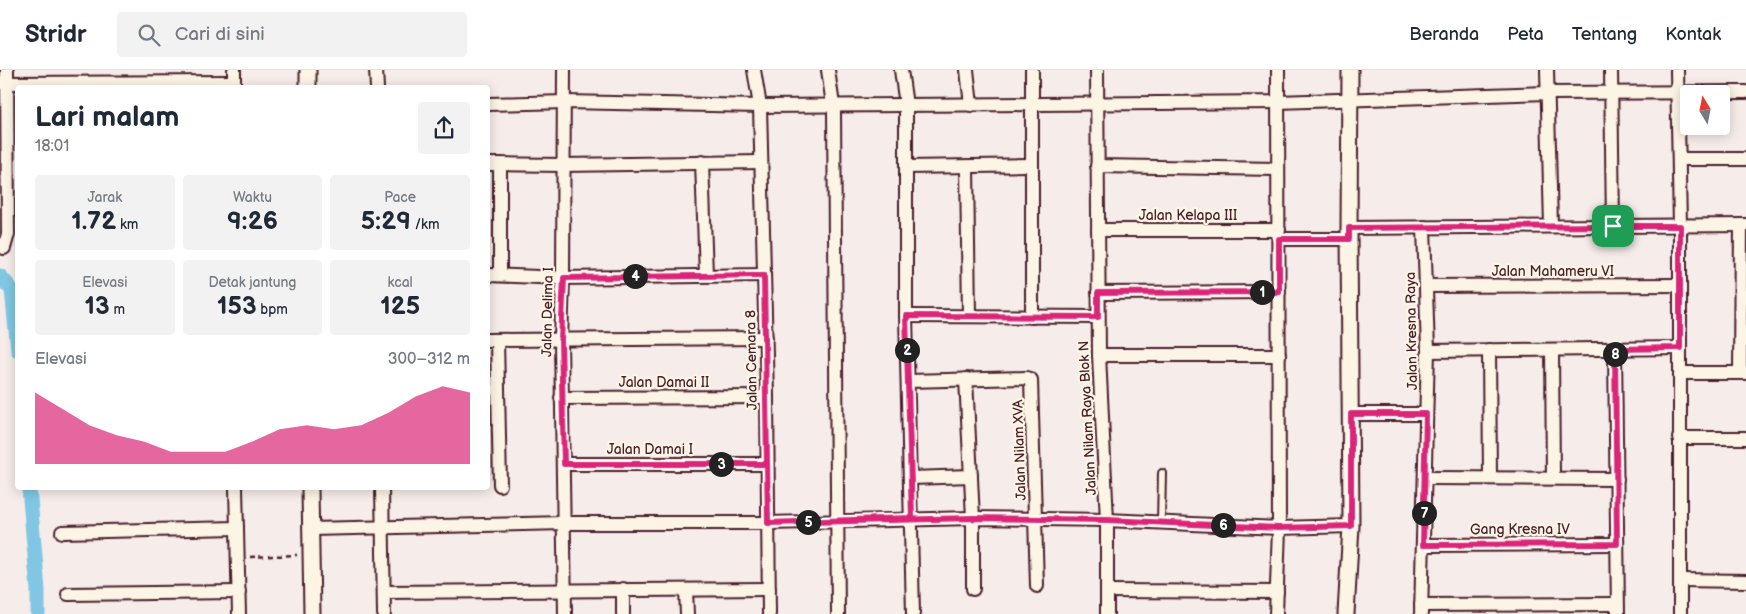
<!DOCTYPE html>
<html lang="id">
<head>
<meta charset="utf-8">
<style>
  :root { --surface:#fff; --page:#f2f2f3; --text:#1f2937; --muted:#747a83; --line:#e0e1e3; --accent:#db2777 }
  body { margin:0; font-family:"Balsamiq Sans",sans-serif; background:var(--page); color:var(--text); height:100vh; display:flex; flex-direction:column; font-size:19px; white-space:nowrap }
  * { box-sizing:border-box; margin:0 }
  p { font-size:16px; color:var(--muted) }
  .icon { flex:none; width:28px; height:28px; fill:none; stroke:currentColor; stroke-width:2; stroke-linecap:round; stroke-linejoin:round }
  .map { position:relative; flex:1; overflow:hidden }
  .details { position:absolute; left:15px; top:15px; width:475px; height:405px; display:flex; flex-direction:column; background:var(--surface); border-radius:5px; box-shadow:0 2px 12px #0003 }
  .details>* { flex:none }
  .needle { width:32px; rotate:350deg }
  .tools { position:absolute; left:1680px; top:15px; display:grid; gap:10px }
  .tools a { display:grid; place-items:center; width:50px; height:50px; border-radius:5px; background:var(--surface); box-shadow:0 2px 12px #0003; font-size:25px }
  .pin { position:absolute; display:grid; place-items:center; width:42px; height:42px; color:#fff; margin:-21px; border-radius:10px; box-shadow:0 2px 8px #0006 }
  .km { position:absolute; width:25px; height:25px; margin:-12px; border-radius:50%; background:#222; color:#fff; font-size:14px; line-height:25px; text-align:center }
  .round { display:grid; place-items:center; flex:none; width:52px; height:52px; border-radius:5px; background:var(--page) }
  .summary { display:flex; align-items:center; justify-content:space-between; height:85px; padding:0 20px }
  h1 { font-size:28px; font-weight:800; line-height:38px }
  .figures { display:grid; grid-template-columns:repeat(3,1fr); gap:8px; height:85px; padding:5px 20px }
  .figures div { display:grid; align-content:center; border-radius:5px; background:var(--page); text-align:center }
  .figures b { font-size:25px; font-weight:800 }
  .figures small { font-size:14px; font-weight:400 }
  .figures p { font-size:14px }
  .chart { height:140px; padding:10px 20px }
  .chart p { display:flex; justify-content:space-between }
  .chart svg { width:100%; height:90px; margin-top:5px; fill:var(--accent); opacity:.7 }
  header { display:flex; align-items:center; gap:30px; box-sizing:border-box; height:70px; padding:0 25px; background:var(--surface); border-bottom:1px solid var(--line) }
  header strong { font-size:24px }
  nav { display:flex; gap:28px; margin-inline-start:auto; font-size:18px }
  .search { width:350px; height:45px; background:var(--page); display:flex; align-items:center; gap:12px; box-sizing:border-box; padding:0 18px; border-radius:5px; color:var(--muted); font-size:19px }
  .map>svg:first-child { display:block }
</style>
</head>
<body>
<header>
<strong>Stridr</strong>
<div class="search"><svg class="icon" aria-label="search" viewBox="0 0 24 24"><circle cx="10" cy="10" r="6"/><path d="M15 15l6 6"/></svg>Cari di sini</div>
<nav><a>Beranda</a><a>Peta</a><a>Tentang</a><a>Kontak</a></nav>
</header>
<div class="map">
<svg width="1746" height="544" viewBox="0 0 1746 544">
  <rect width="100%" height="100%" fill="#f6edea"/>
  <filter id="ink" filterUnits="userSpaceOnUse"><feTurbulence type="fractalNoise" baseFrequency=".02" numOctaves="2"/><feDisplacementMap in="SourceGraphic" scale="10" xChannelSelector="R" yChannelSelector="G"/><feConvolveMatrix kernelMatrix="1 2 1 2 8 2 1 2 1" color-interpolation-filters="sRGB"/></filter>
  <g filter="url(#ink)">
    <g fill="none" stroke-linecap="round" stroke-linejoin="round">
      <g stroke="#81c7e3" stroke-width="15">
        <path d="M0,206L12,220L18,280"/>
        <path d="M29,418L38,520V544"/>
      </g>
      <defs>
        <path id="service" d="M1161,453L1162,403"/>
        <g id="minor">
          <path d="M234,0V18"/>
          <path d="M376,0L377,18"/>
          <path d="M564,0L563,208L561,270L565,544"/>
          <path d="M754,0L760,36L767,327L769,544"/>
          <path d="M828,0L834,42L838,544"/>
          <path d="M901,0L906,35V246L913,544"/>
          <path d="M967,0L971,35"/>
          <path d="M1032,0V247"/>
          <path d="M1097,0L1099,285L1107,450V544"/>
          <path d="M1547,0L1551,156"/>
          <path d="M1611,0L1613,156"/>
          <path d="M1677,0L1680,156V544"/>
          <path d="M0,13L234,12"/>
          <path d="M488,34L565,32L760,36L905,35L1278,32L1547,23L1746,22"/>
          <path d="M1679,89H1746"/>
          <path d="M702,92L706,205"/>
          <path d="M488,94L563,95L761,92"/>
          <path d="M1097,96L1278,99"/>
          <path d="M906,97L1032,95"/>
          <path d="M967,97L969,246"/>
          <path d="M1349,158L1746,155"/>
          <path d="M1098,160H1279"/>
          <path d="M1279,169H1349"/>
          <path d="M4,178L8,164L7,0"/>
          <path d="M488,205L563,208L764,205"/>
          <path d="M500,205V94"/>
          <path d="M1426,216L1680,215"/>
          <path d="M1098,223L1279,222"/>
          <path d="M906,246L1098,247"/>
          <path d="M488,270L766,268"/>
          <path d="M497,270L500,415"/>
          <path d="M1615,279L1618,544"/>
          <path d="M1489,280L1490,408"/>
          <path d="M1552,280L1553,408"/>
          <path d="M1428,281L1680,278"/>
          <path d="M1099,285H1279"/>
          <path d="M1680,303H1746"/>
          <path d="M1740,303L1741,155"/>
          <path d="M966,309L973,448V519"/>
          <path d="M908,311L1027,308L1031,310L1037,516"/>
          <path d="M561,328L767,327"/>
          <path d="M1351,344H1426"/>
          <path d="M1679,368H1746"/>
          <path d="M564,394H767"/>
          <path d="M911,408L971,406"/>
          <path d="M1425,408L1617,409"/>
          <path d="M236,418L239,544"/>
          <path d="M382,418L384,544"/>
          <path d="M311,459L564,453H768L973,448L1107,450L1279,458L1351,456"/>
          <path d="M62,462L237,458"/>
          <path d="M1423,475L1617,474"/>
          <path d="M1680,510L1746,511"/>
          <path d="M623,519V544"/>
          <path d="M686,520L687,544"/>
          <path d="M1107,521L1277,522"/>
          <path d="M384,522L769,519"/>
          <path d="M68,524L239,522"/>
          <path d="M1421,535L1617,534"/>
          <path d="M1276,544L1279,458L1278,0"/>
          <path d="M1421,544L1428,281L1424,157"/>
        </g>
        <g id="tertiary">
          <path d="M308,0V18"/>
          <path d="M310,418L312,544"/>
          <path d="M1346,544L1351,456L1349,158L1350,0"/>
        </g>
      </defs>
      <use href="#service" stroke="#4a1f2b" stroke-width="10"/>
      <use href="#minor" stroke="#4a1f2b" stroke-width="16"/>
      <use href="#tertiary" stroke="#4a1f2b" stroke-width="19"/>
      <path stroke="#4a1f2b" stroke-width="2.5" stroke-dasharray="5 4" stroke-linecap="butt" d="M250,487L297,485"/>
      <use href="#service" stroke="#fcf5e5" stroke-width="6"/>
      <use href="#minor" stroke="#fcf5e5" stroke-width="12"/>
      <use href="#tertiary" stroke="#fcf5e5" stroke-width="15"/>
    </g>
  </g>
  <g fill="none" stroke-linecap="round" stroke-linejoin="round" filter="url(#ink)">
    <defs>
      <path id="route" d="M1613,156L1349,158V169H1279V222L1098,223V247L906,246L912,448L768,453L767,394H564L561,270L564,208L764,205L768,453L973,448L1107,450L1279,458L1351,456V344H1426L1423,475L1617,474L1615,279L1680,278V156H1613"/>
    </defs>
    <use href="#route" stroke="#fff" stroke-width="10"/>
    <use href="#route" stroke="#db2777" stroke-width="6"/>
  </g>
  <g text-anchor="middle" stroke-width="4.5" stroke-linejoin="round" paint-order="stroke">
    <g font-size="14" fill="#4a1f2b" stroke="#fcf5e5">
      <text x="1188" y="150">Jalan Kelapa III</text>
      <text x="1553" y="206">Jalan Mahameru VI</text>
      <text transform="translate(547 242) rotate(-89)" y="5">Jalan Delima I</text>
      <text transform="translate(1411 261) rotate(-91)" y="5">Jalan Kresna Raya</text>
      <text transform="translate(751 290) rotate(-91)" y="5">Jalan Cemara 8</text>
      <text x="664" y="317">Jalan Damai II</text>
      <text transform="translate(1087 348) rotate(-93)" y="5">Jalan Nilam Raya Blok N</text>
      <text x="650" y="384">Jalan Damai I</text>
      <text transform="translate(1019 380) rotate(-92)" y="5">Jalan Nilam XVA</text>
      <text x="1520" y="464">Gang Kresna IV</text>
    </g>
  </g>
</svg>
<div class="tools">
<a><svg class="needle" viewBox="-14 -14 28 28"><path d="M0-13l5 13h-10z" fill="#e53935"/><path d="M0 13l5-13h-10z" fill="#747a83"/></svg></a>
</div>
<div class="pin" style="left:1613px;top:156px;background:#1e9e55"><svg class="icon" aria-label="arrive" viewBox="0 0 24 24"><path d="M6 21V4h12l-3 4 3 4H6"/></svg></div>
<b class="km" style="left:1262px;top:222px">1</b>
<b class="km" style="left:907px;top:280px">2</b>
<b class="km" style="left:721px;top:394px">3</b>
<b class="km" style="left:635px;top:206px">4</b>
<b class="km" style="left:808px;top:452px">5</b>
<b class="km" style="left:1223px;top:455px">6</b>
<b class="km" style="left:1424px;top:443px">7</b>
<b class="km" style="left:1615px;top:284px">8</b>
<section class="details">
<div class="summary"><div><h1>Lari malam</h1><p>18:01</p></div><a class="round"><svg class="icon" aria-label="share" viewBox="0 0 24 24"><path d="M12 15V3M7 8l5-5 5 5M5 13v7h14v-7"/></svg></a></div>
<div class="figures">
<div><p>Jarak</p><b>1.72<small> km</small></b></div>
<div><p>Waktu</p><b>9:26</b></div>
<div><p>Pace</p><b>5:29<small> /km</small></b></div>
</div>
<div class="figures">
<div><p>Elevasi</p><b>13<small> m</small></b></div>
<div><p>Detak jantung</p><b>153<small> bpm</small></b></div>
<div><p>kcal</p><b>125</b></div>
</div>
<div class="chart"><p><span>Elevasi</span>300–312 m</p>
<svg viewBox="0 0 160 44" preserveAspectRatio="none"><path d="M0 44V9L10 17L20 25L30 30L40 33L50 38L60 38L70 38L80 33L90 27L100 25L110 27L120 25L130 19L140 11L150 6L160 9V44z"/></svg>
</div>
</section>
</div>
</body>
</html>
